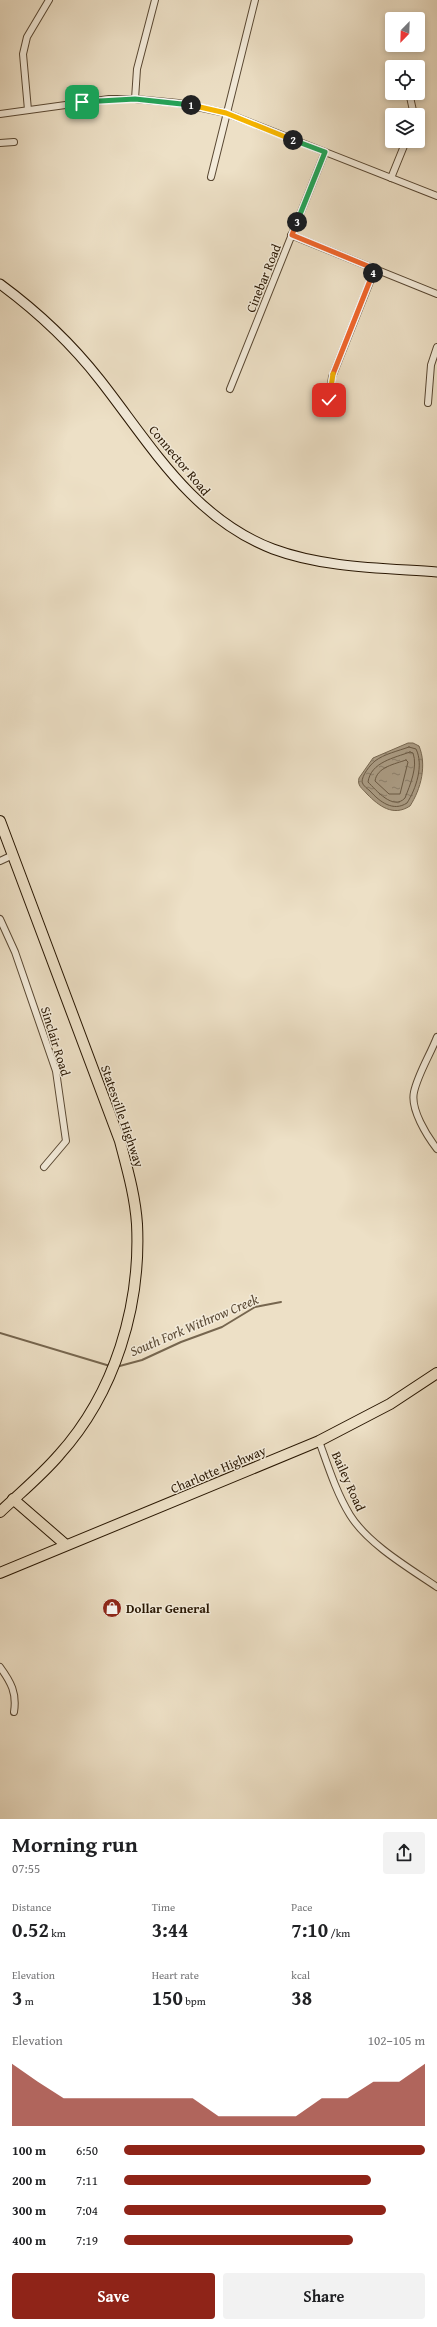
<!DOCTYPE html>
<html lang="en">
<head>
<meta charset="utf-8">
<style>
  :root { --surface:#fff; --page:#f2f2f2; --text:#202124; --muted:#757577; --accent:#8f2418 }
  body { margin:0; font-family:"Gentium Book Plus",serif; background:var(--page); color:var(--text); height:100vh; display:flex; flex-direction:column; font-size:15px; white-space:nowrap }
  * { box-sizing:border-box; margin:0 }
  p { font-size:13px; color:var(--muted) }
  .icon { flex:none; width:22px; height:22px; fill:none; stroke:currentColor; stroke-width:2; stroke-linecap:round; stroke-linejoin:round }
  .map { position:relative; height:1819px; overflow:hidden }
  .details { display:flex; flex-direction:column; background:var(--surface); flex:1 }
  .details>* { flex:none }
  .needle { width:26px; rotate:203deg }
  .controls { position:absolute; left:385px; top:12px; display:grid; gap:8px }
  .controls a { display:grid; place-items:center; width:40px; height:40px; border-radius:4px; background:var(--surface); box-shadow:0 2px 6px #0003; font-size:20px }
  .pin { position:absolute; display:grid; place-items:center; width:34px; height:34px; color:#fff; margin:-17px; border-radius:8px; box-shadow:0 2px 6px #0006 }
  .km { position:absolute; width:20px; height:20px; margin:-10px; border-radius:50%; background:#222; color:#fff; font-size:11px; line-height:20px; text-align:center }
  .round { display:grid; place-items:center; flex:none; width:42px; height:42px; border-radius:4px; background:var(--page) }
  .headline { display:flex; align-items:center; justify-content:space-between; height:68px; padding:0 12px }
  h1 { font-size:22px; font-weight:700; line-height:30px }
  .metrics { display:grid; grid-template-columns:repeat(3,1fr); gap:6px; height:68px; padding:4px 12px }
  .metrics div { display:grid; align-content:center }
  .metrics b { font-size:20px; font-weight:700 }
  .metrics small { font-size:11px; font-weight:400 }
  .metrics p { font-size:11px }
  .chart { height:112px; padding:8px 12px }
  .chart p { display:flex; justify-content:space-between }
  .chart svg { width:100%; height:72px; margin-top:4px; fill:var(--accent); opacity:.7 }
  .action { display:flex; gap:8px; margin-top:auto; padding:8px 12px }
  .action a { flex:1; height:46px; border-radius:4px; background:var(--accent); color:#fff; font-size:16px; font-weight:700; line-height:46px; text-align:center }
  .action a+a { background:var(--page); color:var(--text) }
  ul { padding:0 12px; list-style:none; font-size:13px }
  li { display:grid; grid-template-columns:64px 48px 1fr; align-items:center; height:30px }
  li i { height:10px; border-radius:5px; background:var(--accent) }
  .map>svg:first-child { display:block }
</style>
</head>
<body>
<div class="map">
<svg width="437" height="1819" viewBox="0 0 437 1819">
  <defs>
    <pattern id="water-ripples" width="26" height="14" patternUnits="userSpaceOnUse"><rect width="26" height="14" fill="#aa9b83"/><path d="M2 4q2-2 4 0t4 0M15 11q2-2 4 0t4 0" fill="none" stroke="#8a7d69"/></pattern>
  </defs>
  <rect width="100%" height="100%" fill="#ede0c6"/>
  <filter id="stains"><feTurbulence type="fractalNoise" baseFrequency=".005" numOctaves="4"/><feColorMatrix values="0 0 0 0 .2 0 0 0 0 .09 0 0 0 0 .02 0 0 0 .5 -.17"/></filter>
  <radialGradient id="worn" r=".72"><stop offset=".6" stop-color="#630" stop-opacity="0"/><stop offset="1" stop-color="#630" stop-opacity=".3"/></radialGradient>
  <path fill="url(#water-ripples)" stroke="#76664f" d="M408,743H413L419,746C427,765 421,789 410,806C393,817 379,806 367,794C362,788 357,786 359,778L373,758Z"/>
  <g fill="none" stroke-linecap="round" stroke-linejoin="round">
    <g stroke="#695842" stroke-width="1">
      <path d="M409,747L416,749C424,765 416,789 407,803C393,812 380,802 370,791C368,789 363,786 362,782C362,775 370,765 375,761C384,754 398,751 409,747Z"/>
      <path d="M410,752L413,753C418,767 410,785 405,798C393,811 376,790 368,782C371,762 394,758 410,752Z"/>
      <path d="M406,760L408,762L400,794H389L375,781C377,767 395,764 406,760Z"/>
    </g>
    <g stroke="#76664f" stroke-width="2">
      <path d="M0,1333L110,1366"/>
      <path d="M116,1367L142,1360L181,1342L222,1327L255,1307L281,1302"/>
    </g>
    <defs>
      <g id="street">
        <path d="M410,97L414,115"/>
        <path d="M135,99L137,69L155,0"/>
        <path d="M28,110L23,54L27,37L49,0"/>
        <path d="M0,114L109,99H135L178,103L226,113L437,196"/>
        <path d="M0,143L14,142"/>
        <path d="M211,177L255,0"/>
        <path d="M391,178L406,141"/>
        <path d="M291,235L437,294"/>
        <path d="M230,389L325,152"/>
        <path d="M329,400L332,377L375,269"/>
        <path d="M428,403L431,365L437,347"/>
        <path d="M0,861L13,855"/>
        <path d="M0,919L15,952L56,1071L66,1141L44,1167"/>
        <path d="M437,1037C430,1055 418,1074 414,1092C410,1109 427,1136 437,1149"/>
        <path d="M319,1441C328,1466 336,1492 350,1515C368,1544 409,1568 437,1587"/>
        <path d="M0,1667C11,1682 17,1693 14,1712"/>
      </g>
      <path id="secondary" d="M0,284C38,312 71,343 100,380C151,445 192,518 273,549C324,568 383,568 437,572"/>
      <g id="primary">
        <path d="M0,821L120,1141C127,1168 135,1195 137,1224C141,1306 115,1393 59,1455C41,1476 20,1493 0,1512"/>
        <path d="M13,1499L66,1545"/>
        <path d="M0,1573L319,1441L390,1404L437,1373"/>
      </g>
    </defs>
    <use href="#street" stroke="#594833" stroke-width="8"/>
    <use href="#secondary" stroke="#281602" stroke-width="11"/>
    <use href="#primary" stroke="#281602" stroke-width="12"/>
    <use href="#street" stroke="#f3ebda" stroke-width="6"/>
    <use href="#secondary" stroke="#f3ebda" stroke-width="9"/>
    <use href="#primary" stroke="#ede0c6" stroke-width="10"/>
  </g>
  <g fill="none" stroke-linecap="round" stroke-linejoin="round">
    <defs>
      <path id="split-1" d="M82,102L135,99L191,105"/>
      <path id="split-2" d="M191,105L226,113L293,140"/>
      <path id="split-3" d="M293,140L325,152L297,222"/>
      <path id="split-4" d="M297,222L292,235L375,269L373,273"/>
      <path id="split-5" d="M333,374L373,273"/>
      <path id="split-6" d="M329,400L333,374"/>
    </defs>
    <use href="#split-1" stroke="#fff" stroke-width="8"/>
    <use href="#split-2" stroke="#fff" stroke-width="8"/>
    <use href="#split-3" stroke="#fff" stroke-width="8"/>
    <use href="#split-4" stroke="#fff" stroke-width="8"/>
    <use href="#split-5" stroke="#fff" stroke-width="8"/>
    <use href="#split-6" stroke="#fff" stroke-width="8"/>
    <use href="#split-1" stroke="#22a559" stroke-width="5"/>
    <use href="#split-2" stroke="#f5b400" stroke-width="5"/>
    <use href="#split-3" stroke="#22a559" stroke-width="5"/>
    <use href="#split-4" stroke="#f0652b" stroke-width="5"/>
    <use href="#split-5" stroke="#f0652b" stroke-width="5"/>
    <use href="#split-6" stroke="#f5b400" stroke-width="5"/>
  </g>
  <defs>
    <symbol id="shop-disc" viewBox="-11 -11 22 22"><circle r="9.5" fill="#8f2418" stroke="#f3ebda"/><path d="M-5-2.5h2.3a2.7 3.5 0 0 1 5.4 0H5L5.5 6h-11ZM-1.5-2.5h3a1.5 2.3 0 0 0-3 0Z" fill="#fff"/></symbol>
  </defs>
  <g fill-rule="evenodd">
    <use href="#shop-disc" x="101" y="1597" width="22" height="22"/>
  </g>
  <g text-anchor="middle" stroke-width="3" stroke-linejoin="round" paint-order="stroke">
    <g font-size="13" fill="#281602" stroke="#f3ebda">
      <text transform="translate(263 278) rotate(-68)" y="5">Cinebar Road</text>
      <text transform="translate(180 460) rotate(50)" y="5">Connector Road</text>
      <text transform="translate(56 1041) rotate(73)" y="5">Sinclair Road</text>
      <text transform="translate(123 1116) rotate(71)" y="5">Statesville Highway</text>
      <text transform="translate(218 1469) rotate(-23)" y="5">Charlotte Highway</text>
      <text transform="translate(349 1481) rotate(66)" y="5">Bailey Road</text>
    </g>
    <g font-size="13" font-weight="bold" fill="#281602" stroke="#f3ebda" text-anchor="start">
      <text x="126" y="1613">Dollar General</text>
    </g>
    <g font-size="14" font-style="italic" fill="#5c4b36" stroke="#f3ebda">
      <text transform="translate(194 1325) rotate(-23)" y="5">South Fork Withrow Creek</text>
    </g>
  </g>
  <rect width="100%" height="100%" filter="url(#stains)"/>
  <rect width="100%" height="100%" fill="url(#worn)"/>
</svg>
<div class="controls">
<a><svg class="needle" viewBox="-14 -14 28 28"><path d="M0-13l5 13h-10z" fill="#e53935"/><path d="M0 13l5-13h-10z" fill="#757577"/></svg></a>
<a><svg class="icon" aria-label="locate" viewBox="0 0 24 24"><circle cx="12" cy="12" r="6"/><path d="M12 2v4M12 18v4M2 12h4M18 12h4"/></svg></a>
<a><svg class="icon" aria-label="layers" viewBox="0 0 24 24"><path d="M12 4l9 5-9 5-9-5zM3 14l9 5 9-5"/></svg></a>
</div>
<div class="pin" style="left:82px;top:102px;background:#1e9e55"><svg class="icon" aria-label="arrive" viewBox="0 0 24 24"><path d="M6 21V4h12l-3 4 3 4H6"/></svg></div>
<div class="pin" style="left:329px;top:400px;background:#d93025"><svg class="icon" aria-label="check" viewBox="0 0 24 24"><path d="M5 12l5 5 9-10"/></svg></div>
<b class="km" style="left:191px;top:105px">1</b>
<b class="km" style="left:293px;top:140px">2</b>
<b class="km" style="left:297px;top:222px">3</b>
<b class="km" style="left:373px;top:273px">4</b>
</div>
<section class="details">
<div class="headline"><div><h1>Morning run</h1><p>07:55</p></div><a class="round"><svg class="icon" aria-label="share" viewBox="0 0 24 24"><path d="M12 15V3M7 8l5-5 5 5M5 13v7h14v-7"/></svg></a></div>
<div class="metrics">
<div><p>Distance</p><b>0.52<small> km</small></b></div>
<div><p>Time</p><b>3:44</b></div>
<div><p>Pace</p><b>7:10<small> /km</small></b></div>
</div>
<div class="metrics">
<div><p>Elevation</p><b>3<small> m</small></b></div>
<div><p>Heart rate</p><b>150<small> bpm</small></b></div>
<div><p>kcal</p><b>38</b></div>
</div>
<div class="chart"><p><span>Elevation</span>102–105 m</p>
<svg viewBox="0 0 160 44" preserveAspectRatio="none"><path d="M0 44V6L10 17L20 27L30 27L40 27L50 27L60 27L70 27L80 38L90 38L100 38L110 38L120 27L130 27L140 17L150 17L160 6V44z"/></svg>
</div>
<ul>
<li><b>100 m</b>6:50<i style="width:100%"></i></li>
<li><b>200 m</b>7:11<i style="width:82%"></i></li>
<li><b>300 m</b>7:04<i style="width:87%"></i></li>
<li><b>400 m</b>7:19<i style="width:76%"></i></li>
</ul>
<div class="action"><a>Save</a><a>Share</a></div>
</section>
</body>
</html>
